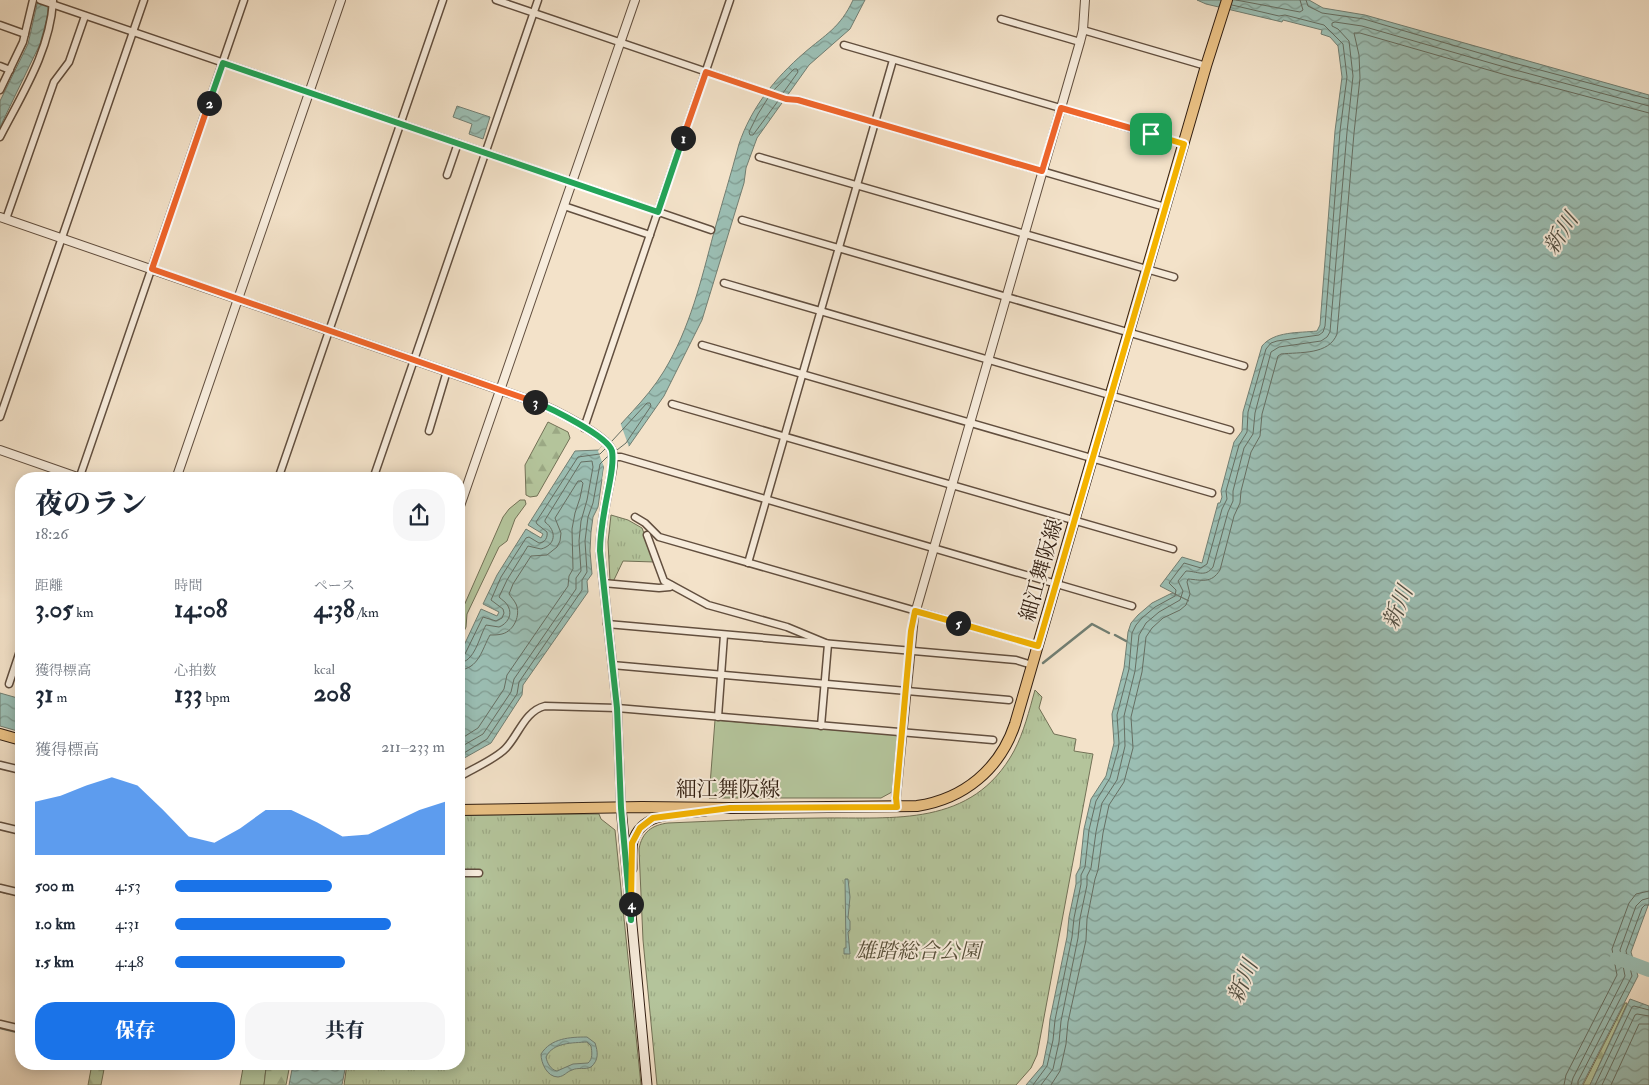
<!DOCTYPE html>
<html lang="ja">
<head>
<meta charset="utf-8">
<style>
  :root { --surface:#fff; --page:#f6f6f7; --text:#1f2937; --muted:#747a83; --accent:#1a73e8 }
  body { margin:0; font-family:"IM FELL Double Pica","Noto Serif JP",serif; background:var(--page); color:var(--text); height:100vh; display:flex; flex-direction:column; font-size:19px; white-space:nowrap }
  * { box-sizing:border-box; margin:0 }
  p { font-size:16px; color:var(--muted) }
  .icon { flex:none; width:28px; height:28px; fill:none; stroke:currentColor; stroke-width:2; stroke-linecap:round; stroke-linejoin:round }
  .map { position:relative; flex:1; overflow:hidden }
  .sheet { position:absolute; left:15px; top:472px; width:450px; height:598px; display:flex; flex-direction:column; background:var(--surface); border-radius:20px; box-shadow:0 2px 12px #0003 }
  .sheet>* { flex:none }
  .pin { position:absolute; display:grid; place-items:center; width:42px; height:42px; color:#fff; margin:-21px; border-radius:10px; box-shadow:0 2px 8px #0006 }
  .km { position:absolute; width:25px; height:25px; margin:-12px; border-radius:50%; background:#222; color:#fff; font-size:14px; line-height:25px; text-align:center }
  .round { display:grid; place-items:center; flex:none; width:52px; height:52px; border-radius:20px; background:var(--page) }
  .overview { display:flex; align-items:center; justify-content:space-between; height:85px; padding:0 20px }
  h1 { font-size:28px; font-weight:800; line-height:38px }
  .figures { display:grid; grid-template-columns:repeat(3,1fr); gap:8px; height:85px; padding:5px 20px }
  .figures div { display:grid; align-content:center }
  .figures b { font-size:25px; font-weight:800 }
  .figures small { font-size:14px; font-weight:400 }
  .figures p { font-size:14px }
  .chart { height:140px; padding:10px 20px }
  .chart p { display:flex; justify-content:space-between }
  .chart svg { width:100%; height:90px; margin-top:5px; fill:var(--accent); opacity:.7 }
  .action { display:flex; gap:10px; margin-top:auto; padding:10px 20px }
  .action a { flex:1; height:58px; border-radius:20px; background:var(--accent); color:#fff; font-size:20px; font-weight:800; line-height:58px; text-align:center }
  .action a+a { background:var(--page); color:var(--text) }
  ul { padding:0 20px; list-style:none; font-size:16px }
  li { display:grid; grid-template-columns:80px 60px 1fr; align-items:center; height:38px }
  li i { height:12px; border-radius:6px; background:var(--accent) }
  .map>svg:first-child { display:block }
</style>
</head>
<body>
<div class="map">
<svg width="1649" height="1085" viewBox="0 0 1649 1085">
  <defs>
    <pattern id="forest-firs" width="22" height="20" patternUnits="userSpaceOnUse" patternTransform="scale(1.25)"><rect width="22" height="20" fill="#b4c49b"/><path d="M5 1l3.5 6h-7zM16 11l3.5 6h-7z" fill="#9ba884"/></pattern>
    <pattern id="park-tufts" width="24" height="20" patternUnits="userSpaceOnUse" patternTransform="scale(1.25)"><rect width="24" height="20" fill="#b4c49b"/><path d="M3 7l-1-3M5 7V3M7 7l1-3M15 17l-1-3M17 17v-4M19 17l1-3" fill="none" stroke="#9ba884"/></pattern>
    <pattern id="water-waves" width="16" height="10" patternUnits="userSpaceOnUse" patternTransform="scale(1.25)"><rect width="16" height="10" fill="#9bbeb3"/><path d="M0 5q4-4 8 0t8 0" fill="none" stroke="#7f9a90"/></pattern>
  </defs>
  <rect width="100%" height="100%" fill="#f3e2c9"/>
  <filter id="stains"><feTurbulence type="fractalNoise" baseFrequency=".004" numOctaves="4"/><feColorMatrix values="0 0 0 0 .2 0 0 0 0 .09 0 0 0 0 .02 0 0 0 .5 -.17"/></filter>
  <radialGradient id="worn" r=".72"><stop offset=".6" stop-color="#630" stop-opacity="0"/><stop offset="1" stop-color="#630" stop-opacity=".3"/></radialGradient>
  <g fill="#b4c49b" stroke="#727156">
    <path d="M520,500H525L526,504L515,519L507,541L499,547L467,614L466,627L459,642V617L503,517L509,509Z"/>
    <path d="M715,720L895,735L897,737L892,792L881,798H709Z"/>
    <path d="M230,1064H268L266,1068L264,1085H240L243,1068L229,1065Z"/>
  </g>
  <g fill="url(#forest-firs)" stroke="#727156">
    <path d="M548,422L568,432L570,438L537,496L530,497L526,495L525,465Z"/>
    <path d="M1625,1003H1627V1004L1590,1085H1583Z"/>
    <path d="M92,1064H105L101,1085H88Z"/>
    <path d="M268,1064H290L286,1085H264L266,1068Z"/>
  </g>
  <g fill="url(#park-tufts)" stroke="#727156">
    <path d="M611,515L628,520L642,528L655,562L623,561L613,582L610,581L608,542Z"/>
    <path d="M1035,690L1042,697L1039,708L1054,734L1076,739L1074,751L1093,754L1037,1055L1031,1068L1016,1085H657L643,940L639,849C642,832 652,825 668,823C719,821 770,818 821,818C894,817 972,828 1014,751C1024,732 1029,711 1035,690Z"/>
    <path d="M599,814L601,819L615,830L641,1085H344L347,1064H459V815Z"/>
  </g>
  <g fill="url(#water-waves)" stroke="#717e72" fill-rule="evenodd">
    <path d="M38,0H49L47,18L40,44L0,127V101L28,44Z"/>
    <path d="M853,0H865L850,29L809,65L757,138L746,168L744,183L702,320L664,396L629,446L604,465L598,507L593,517L591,532L590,551L592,574L587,581L588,592L523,685L522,695L491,743L459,761V656L481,609L497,616L499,612L483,604L497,575L526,529L541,538L543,534L528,525L575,451L599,450C619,423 646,401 664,371C690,328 701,281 714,232C722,203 731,174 739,144C751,108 775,78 804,53C826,34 840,28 853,0Z"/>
    <path d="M1197,0H1309L1323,8L1365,15L1649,95V903L1631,952L1638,976L1582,1085H1026L1043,1065L1048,1040L1050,1019L1067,937L1069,917L1076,884V875L1080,867L1084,829L1091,799L1106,776L1114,743L1112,714L1124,668L1128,632L1131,623L1138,615L1152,603L1172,593L1189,601L1160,586L1182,557L1202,563L1218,503H1220L1222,497L1221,491L1234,442L1242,431L1243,412L1262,346C1274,331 1299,333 1317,331L1320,325L1335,131L1342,77L1338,46L1330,37L1321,34L1322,30L1283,20L1282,22L1206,4Z"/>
    <path d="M457,106L490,117L483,139L469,134L472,124L453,117Z"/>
    <path d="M0,693L21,699V732L0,726Z"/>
    <path d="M845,879H848L850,897L848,918L850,921V930L848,932L850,954H844V948H846Z"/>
    <path d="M1630,999L1649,1006V1085H1590Z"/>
    <path d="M587,1037L595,1043C598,1052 599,1060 591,1067C585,1070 578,1067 572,1070C566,1072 565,1076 558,1077C547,1077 541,1063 541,1054C551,1038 570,1037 587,1037ZM587,1042L591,1046C592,1052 593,1059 588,1063L573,1064L557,1071C551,1070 547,1063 546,1057C553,1042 573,1043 587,1042Z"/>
    <path d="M293,1064H346L342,1085H289Z"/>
  </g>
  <path fill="#f3e2c9" d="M620,422L629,447L624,454L607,466L605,476L602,480L604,467L598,451Z"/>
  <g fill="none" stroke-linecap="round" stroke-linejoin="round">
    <g stroke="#666e62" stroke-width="1">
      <path d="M1236,0L1300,12L1303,10L1300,0"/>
      <path d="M1306,0L1308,6L1322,13L1364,19L1510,62L1649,99"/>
      <path d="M774,90L794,69H797L798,72L783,93"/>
      <path d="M768,98L758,114L749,132L750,135H753L778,101"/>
      <path d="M612,441L647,403H650L651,406L626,443L617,450"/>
      <path d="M459,656L465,654L483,617L496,621L502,618L504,613L503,609L491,600L501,577L526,538L529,537L539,543C545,543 548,537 547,532L537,524L536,522L578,457L600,454L605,449"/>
      <path d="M459,663C475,662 479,637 486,625L499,627C507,624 513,615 508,606C506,602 502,600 499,597L507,580L528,546L541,549C556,545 557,531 545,522V520L581,462L592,461L593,467L587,500L581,521L579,541L581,571L576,578V589L514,679L511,692L483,734L459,748"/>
      <path d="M459,670C479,669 482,649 490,635C494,635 498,635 502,634C514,631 521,615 516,604C514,600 511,597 509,594L513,584L531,556L547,555L557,547L560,541L561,533L555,518L578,481H581L583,483L580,498L575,513L572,529L573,569L569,576L568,586L507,675L504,689L478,728L459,740"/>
      <path d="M459,756L487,739L517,694L519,682L582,590V580L587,572L585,541L588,517L593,503L600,464L608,456"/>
      <path d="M1033,1085L1047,1066L1053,1040L1055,1020L1072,937L1074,918L1081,884V875L1085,867L1089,830L1096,801L1110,778L1118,750L1119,743L1117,715L1129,669L1132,633L1136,625L1142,618L1155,607L1175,596L1176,590L1169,583L1184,563L1201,568L1207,564L1222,509L1227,499L1226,491L1239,445L1247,432L1248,412L1266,349L1271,343L1277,341L1319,335L1323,332L1325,326L1340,131L1347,77L1343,44L1324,25L1285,15L1279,16L1232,5"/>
      <path d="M1041,1085L1053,1069L1059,1042L1061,1021L1078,938L1080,918L1087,885V876L1091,868L1096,832L1102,803L1117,780L1125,746L1124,716L1135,671L1139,635L1146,623L1159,612L1180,600L1183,591L1178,581L1186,571C1197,571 1205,578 1213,567L1228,512L1233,501V491L1244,448L1253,434L1255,413L1271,352L1279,347L1321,341L1327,337L1330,332L1347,132L1353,76L1349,41L1338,29L1332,26V23L1335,22L1362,26L1508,68L1649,106"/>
      <path d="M1051,1085L1060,1071L1066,1044L1068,1022L1086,940L1087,919L1095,879L1098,870L1103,833L1109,805L1124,782L1133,748L1131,717L1142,672L1146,637L1152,628L1163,618L1180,610L1186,605L1190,594L1187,582L1188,579C1202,580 1211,584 1220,570L1234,516L1240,503L1241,491L1251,452L1260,436L1262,414L1278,356L1281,354C1300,352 1329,355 1337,334L1354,133L1360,78L1359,55L1354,33H1360L1506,75L1649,113"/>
      <path d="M1564,1085L1566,1075L1617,975L1612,949L1629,903L1636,894L1649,891"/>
      <path d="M1571,1085L1573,1078L1625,976L1620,950L1636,906L1642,900L1649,898"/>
      <path d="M1578,1085V1081L1632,976L1626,951L1642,908L1645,905H1649"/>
      <path d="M1595,1085L1632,1007L1634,1006L1649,1010"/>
      <path d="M1602,1085L1635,1015L1637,1014L1649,1016"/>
      <path d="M1611,1085L1639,1024H1649"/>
    </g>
    <g stroke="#717e72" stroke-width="2.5">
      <path d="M1115,635L1126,641"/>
      <path d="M1043,663L1092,624L1109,633"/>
      <path d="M0,891L7,893"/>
      <path d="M0,1028L21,1033"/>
    </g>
    <path stroke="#9bbeb3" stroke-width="14" d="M1617,958L1649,970"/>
    <defs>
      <g id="minor">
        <path d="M40,0L711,230"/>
        <path d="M496,0L786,99L798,100L1165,207"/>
        <path d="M1001,19L1080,42"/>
        <path d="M0,25L25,34"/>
        <path d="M1083,30L1206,66"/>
        <path d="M844,45L1184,144"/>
        <path d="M0,66L10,70"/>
        <path d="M0,90L23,42L33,0"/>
        <path d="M0,137C22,94 50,51 53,1"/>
        <path d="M759,157L1174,277"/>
        <path d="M447,175L458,143"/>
        <path d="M564,206L650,235"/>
        <path d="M6,219L54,82L69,62L85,16"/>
        <path d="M742,220L1244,366"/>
        <path d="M724,283L1230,430"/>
        <path d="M702,345L1212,493"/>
        <path d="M672,404L1173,549"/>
        <path d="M0,417L144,0"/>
        <path d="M584,428L730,0"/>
        <path d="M429,431L447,371"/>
        <path d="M612,457H621L1132,606"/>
        <path d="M79,479L244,0"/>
        <path d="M278,479L443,0"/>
        <path d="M373,479L538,0"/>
        <path d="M635,517L645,523L659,537L1038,646"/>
        <path d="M647,535L664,581L708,605L787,627L828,644L821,726"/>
        <path d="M748,563L893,60"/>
        <path d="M603,583L659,588L670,587L671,585"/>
        <path d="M607,624L1016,660L1032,665"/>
        <path d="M612,665L1009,700"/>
        <path d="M9,684L21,648"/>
        <path d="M718,717L724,635"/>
        <path d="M0,765L21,770"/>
        <path d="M459,777C472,769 496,759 506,748C519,734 525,711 545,706L617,708L993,740"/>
        <path d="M0,826L21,831"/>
        <path d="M459,873H479"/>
        <path d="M0,888L21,893"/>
        <path d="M0,1024L21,1029"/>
      </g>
      <g id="tertiary">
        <path d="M0,217L535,402C551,408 608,436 612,451C615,462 611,475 609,486C605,507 600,529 600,551L617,708L621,807"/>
        <path d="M0,450L83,479"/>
        <path d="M176,479L341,0"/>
        <path d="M459,509L635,0"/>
        <path d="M897,807L896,798L914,617L1080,42L1083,30L1085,0"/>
      </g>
      <g id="secondary">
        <path d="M621,807L647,1085"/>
        <path d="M632,869C632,860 631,850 633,841C642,811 681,814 705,811"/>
      </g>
      <g id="primary">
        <path d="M0,734L21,740"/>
        <path d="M459,810L642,807L730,808L917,806C964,799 1000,769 1015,724L1206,66L1227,0"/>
      </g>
    </defs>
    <use href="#minor" stroke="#624f3f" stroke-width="9"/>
    <use href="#tertiary" stroke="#624f3f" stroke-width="10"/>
    <use href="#secondary" stroke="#311e11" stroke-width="11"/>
    <use href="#primary" stroke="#311e11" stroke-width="12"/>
    <use href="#minor" stroke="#f7ecdc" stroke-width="6"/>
    <use href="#tertiary" stroke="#f7ecdc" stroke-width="8"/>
    <use href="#secondary" stroke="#f7ecdc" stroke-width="9"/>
    <use href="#primary" stroke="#eac184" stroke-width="10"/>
  </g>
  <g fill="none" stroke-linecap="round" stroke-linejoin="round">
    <defs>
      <path id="split-1" d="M683,138L706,72L786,99L798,100L1042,171L1061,108L1151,134"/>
      <path id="split-2" d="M209,103L223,63L658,212L683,138"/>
      <path id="split-3" d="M209,103L152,269L535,402"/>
      <path id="split-4" d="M535,402C550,408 608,436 612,451C614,462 611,475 609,486C605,507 600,529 600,551L617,708L621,808L631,920V904"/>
      <path id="split-5" d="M631,904L632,843L640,828L653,818L730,808L897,807L896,798L911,631L915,611L958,623"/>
      <path id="split-6" d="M958,623L1038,646L1184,144L1151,134"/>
    </defs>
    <use href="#split-1" stroke="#fff" stroke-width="10"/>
    <use href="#split-2" stroke="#fff" stroke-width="10"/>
    <use href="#split-3" stroke="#fff" stroke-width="10"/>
    <use href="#split-4" stroke="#fff" stroke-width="10"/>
    <use href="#split-5" stroke="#fff" stroke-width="10"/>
    <use href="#split-6" stroke="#fff" stroke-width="10"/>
    <use href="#split-1" stroke="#f0652b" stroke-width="6"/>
    <use href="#split-2" stroke="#22a559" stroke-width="6"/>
    <use href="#split-3" stroke="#f0652b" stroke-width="6"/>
    <use href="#split-4" stroke="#22a559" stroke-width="6"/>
    <use href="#split-5" stroke="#f5b400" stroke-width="6"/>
    <use href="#split-6" stroke="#f5b400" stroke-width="6"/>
  </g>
  <g text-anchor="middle" stroke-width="4" stroke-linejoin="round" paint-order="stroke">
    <g font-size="21" fill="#311e11" stroke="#f7ecdc">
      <text transform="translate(1041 570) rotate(-74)" y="7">細江舞阪線</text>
      <text x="728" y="796">細江舞阪線</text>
    </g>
    <g font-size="21" font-style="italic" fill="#58503a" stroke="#f7ecdc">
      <text x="918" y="958">雄踏総合公園</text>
    </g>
    <g font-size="22" font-style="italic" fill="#514e42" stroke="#f7ecdc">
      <text transform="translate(1560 233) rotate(-57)" y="8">新川</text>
      <text transform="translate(1397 607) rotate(-67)" y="8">新川</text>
      <text transform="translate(1242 981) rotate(-67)" y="8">新川</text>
    </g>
  </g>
  <rect width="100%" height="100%" filter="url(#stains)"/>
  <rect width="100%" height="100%" fill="url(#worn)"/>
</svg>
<div class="pin" style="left:1151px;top:134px;background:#1e9e55"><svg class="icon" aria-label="arrive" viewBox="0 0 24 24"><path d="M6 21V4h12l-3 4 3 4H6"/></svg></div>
<b class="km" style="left:683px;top:138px">1</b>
<b class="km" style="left:209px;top:103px">2</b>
<b class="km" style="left:535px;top:402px">3</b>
<b class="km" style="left:631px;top:904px">4</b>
<b class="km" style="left:958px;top:623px">5</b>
<section class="sheet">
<div class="overview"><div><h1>夜のラン</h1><p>18:26</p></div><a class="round"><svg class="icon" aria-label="share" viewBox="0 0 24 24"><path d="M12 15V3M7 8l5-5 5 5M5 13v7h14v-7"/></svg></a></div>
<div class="figures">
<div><p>距離</p><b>3.05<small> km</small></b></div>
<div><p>時間</p><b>14:08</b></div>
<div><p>ペース</p><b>4:38<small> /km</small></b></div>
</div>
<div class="figures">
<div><p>獲得標高</p><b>31<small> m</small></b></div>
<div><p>心拍数</p><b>133<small> bpm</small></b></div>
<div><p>kcal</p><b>208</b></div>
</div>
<div class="chart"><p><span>獲得標高</span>211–233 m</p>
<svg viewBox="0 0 160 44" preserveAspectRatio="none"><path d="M0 44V18L10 15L20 10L30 6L40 10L50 22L60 35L70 38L80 31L90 22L100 22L110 28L120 35L130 34L140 28L150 22L160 18V44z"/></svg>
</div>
<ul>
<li><b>500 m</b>4:53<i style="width:58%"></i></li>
<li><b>1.0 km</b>4:31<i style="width:80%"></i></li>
<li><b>1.5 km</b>4:48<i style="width:63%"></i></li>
</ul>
<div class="action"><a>保存</a><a>共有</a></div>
</section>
</div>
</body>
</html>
